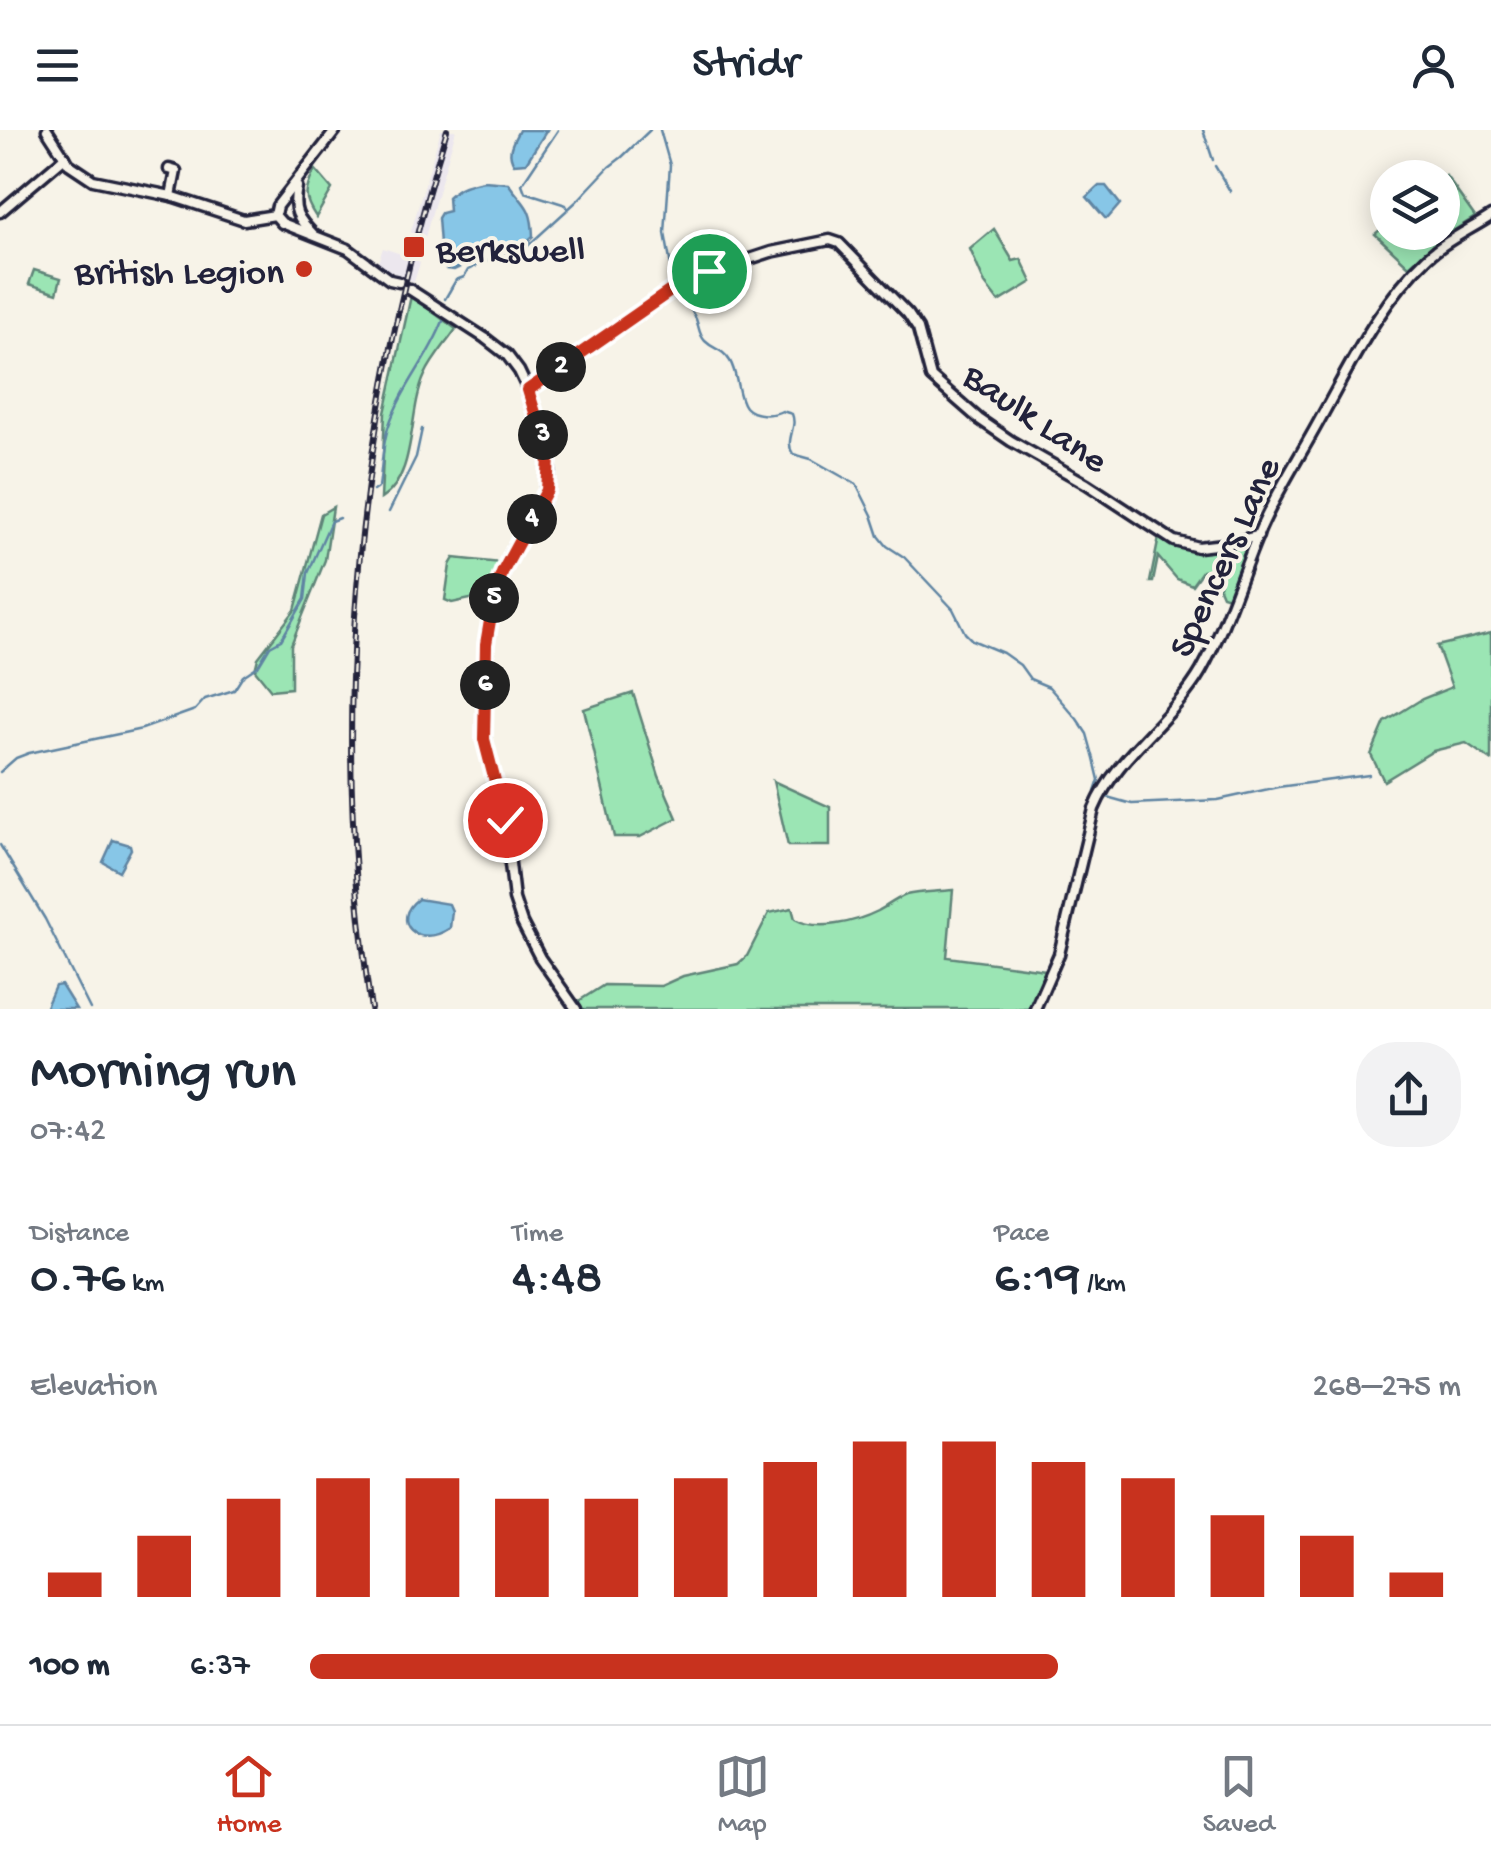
<!DOCTYPE html>
<html lang="en">
<head>
<meta charset="utf-8">
<style>
  :root { --surface:#fff; --page:#f2f2f3; --text:#1f2937; --muted:#747a83; --line:#e0e1e3; --accent:#c8321e }
  body { margin:0; font-family:"Gochi Hand",sans-serif; background:var(--page); color:var(--text); height:100vh; display:flex; flex-direction:column; font-size:38px; white-space:nowrap }
  * { box-sizing:border-box; margin:0 }
  p { font-size:32px; color:var(--muted) }
  .icon { flex:none; width:55px; height:55px; fill:none; stroke:currentColor; stroke-width:2; stroke-linecap:round; stroke-linejoin:round }
  .map { position:relative; height:879px; overflow:hidden }
  .panel { display:flex; flex-direction:column; background:var(--surface); flex:1 }
  .panel>* { flex:none }
  .tools { position:absolute; left:1370px; top:30px; display:grid; gap:20px }
  .tools a { display:grid; place-items:center; width:90px; height:90px; border-radius:50%; background:var(--surface); box-shadow:0 5px 25px #0003; font-size:50px }
  .pin { position:absolute; display:grid; place-items:center; width:85px; height:85px; color:#fff; margin:-42px; border:5px solid #fff; border-radius:50%; box-shadow:0 2px 10px #0007 }
  .km { position:absolute; width:50px; height:50px; margin:-25px; border-radius:50%; background:#222; color:#fff; font-size:28px; line-height:50px; text-align:center }
  .round { display:grid; place-items:center; flex:none; width:105px; height:105px; border-radius:40px; background:var(--page) }
  .summary { display:flex; align-items:center; justify-content:space-between; height:170px; padding:0 30px }
  h1 { font-size:55px; font-weight:600; line-height:75px }
  .stats { display:grid; grid-template-columns:repeat(3,1fr); gap:15px; height:170px; padding:10px 30px }
  .stats div { display:grid; align-content:center }
  .stats b { font-size:50px; font-weight:600 }
  .stats small { font-size:28px; font-weight:400 }
  .stats p { font-size:28px }
  .chart { height:280px; padding:20px 30px }
  .chart p { display:flex; justify-content:space-between }
  .chart svg { width:100%; height:180px; margin-top:10px; stroke:var(--accent); stroke-width:6 }
  ul { padding:0 30px; list-style:none; font-size:32px }
  li { display:grid; grid-template-columns:160px 120px 1fr; align-items:center; height:75px }
  li i { height:25px; border-radius:12px; background:var(--accent) }
  header { display:flex; justify-content:space-between; align-items:center; height:130px; padding:0 30px; background:var(--surface); font-size:45px; font-weight:600 }
  .tabs { display:flex; justify-content:space-around; align-items:center; height:140px; border-top:2px solid var(--line); background:var(--surface); font-size:28px; color:var(--muted) }
  .tabs a { display:grid; justify-items:center; gap:5px }
  .tabs .on { color:var(--accent) }
  .map>svg:first-child { display:block }
</style>
</head>
<body>
<header><svg class="icon" aria-label="menu" viewBox="0 0 24 24"><path d="M4 6h16M4 12h16M4 18h16"/></svg>Stridr<svg class="icon" aria-label="person" viewBox="0 0 24 24"><circle cx="12" cy="8" r="4"/><path d="M4 21q1-7 8-7t8 7"/></svg></header>
<div class="map">
<svg width="1491" height="879" viewBox="0 0 1491 879">
  <rect width="100%" height="100%" fill="#f7f3e8"/>
  <filter id="ink" filterUnits="userSpaceOnUse"><feTurbulence type="fractalNoise" baseFrequency=".01" numOctaves="2"/><feDisplacementMap in="SourceGraphic" scale="20" xChannelSelector="R" yChannelSelector="G"/><feConvolveMatrix kernelMatrix="1 2 1 2 8 2 1 2 1" color-interpolation-filters="sRGB"/></filter>
  <g filter="url(#ink)">
    <path fill="#ece7ee" d="M441,0H456L418,131L420,133L414,152L377,135L383,118L404,125Z"/>
    <g fill="#9be5b4" stroke="#5e8478" stroke-width="2.5">
      <path d="M315,39L332,59L316,87C302,66 305,61 315,39Z"/>
      <path d="M1446,46L1475,87L1439,110L1409,136L1375,104L1387,94L1388,102H1442L1443,49Z"/>
      <path d="M994,99L1013,131L1021,129L1032,152L999,172L985,154L970,119Z"/>
      <path d="M34,140L61,148L57,163L29,154Z"/>
      <path d="M411,166L456,199C446,214 432,229 425,245C407,283 418,345 381,369L385,283Z"/>
      <path d="M333,377L325,430L291,515V558L271,560L255,540L258,528L295,480L321,384Z"/>
      <path d="M1159,407C1183,418 1197,424 1224,419C1233,417 1238,414 1248,416L1229,467L1222,465L1219,458L1222,444L1218,437L1202,441L1192,455L1177,449L1158,427L1153,452H1150Z"/>
      <path d="M454,428L501,433L489,465L452,473L445,470L450,435Z"/>
      <path d="M1491,503V630L1466,613L1433,621L1384,651L1371,625L1385,592L1422,569L1452,557L1437,516Z"/>
      <path d="M633,563L659,646L677,688L640,707H614L584,579Z"/>
      <path d="M773,651L830,677V716H788Z"/>
      <path d="M953,760L947,827L1046,840L1029,879H582L577,872L604,855L661,856L683,846L738,834L747,826L769,783L792,778L795,789C817,802 856,792 878,781C887,776 896,769 906,765C920,761 938,762 953,760Z"/>
    </g>
    <g fill="#87c6e7" stroke="#5f84a2" stroke-width="2.5">
      <path d="M519,0H547L526,33L514,34C506,21 513,12 519,0Z"/>
      <path d="M484,51L508,53C524,76 532,75 533,106L518,120L502,117L454,140L446,139L443,129L449,117L440,114L438,88L441,83L449,81L448,67C459,56 469,54 484,51Z"/>
      <path d="M1099,56H1106L1120,74L1108,88H1105L1087,67Z"/>
      <path d="M113,710L130,715L131,719L119,741L103,732Z"/>
      <path d="M418,769L449,774L452,781L450,798C418,820 389,791 418,769Z"/>
      <path d="M61,855L76,879H45L55,856Z"/>
    </g>
    <g fill="none" stroke-linecap="round" stroke-linejoin="round">
      <g stroke="#5f84a2" stroke-width="2.5">
        <path d="M558,0L522,54L525,62L566,75L568,79"/>
        <path d="M660,0L670,35L665,103L674,153"/>
        <path d="M1203,0L1213,30"/>
        <path d="M1215,36L1230,61"/>
        <path d="M679,161C684,170 691,179 696,189C699,197 699,205 705,211C714,220 722,218 730,231C738,244 737,267 745,277C753,286 772,286 782,281L792,284C798,298 784,310 793,324L811,329L857,355L872,385L879,406L887,416L904,427L953,479L965,503L972,510L1003,523L1020,535L1030,549L1049,557L1077,589L1087,604L1094,629L1099,650L1095,662"/>
        <path d="M445,169L456,150L464,147L468,140L484,132L500,126L521,122L577,71L609,37L622,27L650,0"/>
        <path d="M373,361L379,357C382,337 382,314 389,295C402,257 429,228 443,191"/>
        <path d="M389,382L416,327L422,299"/>
        <path d="M0,642L16,628L29,623L142,599L195,580L205,569L234,560L243,546L258,536L270,516L281,510L305,469L308,443L331,391L339,388"/>
        <path d="M1107,667L1132,674L1218,670L1278,657L1369,645"/>
        <path d="M0,715L45,789L90,879"/>
      </g>
      <defs>
        <g id="minor">
          <path d="M47,0L69,34L93,50L171,66L244,90L275,85L282,93L348,119L390,150L399,152"/>
          <path d="M169,39L176,41L171,66"/>
          <path d="M297,57C292,80 297,88 314,105"/>
          <path d="M0,82L65,27"/>
          <path d="M275,85L277,76L336,0"/>
          <path d="M409,159L485,208L507,225L519,241L528,260L549,328L550,341L543,370L511,424L495,462L486,514L484,599L486,618L505,690L514,769L522,793L540,828L576,879"/>
          <path d="M528,260L686,150L771,122L830,110L839,113L908,184L918,199L931,247L979,289L1011,311L1087,354L1174,411L1198,417L1224,414L1258,406"/>
          <path d="M1035,879L1059,824L1094,679C1117,624 1172,591 1201,541C1226,496 1240,447 1260,400C1276,363 1299,328 1318,293C1350,236 1379,173 1427,128C1446,110 1470,100 1491,86"/>
        </g>
      </defs>
      <use href="#minor" stroke="#22223b" stroke-width="15"/>
      <use href="#minor" stroke="#f7f3e8" stroke-width="8"/>
      <defs>
        <path id="rail" d="M371,879C327,582 358,286 447,0"/>
      </defs>
      <use href="#rail" stroke="#22223b" stroke-width="6"/>
      <use href="#rail" stroke="#f7f3e8" stroke-width="2.5" stroke-dasharray="8" stroke-linecap="butt"/>
    </g>
  </g>
  <g fill="none" stroke-linecap="round" stroke-linejoin="round" filter="url(#ink)">
    <defs>
      <path id="route" d="M505,690L484,609L486,514L495,462L503,441L547,360L549,328L528,260L686,150L709,141"/>
    </defs>
    <use href="#route" stroke="#fff" stroke-width="20"/>
    <use href="#route" stroke="#c8321e" stroke-width="12"/>
  </g>
  <g fill="#c8321e" stroke="#f7f3e8" stroke-width="4">
    <rect x="402" y="105" width="24" height="24" rx="5"/>
    <circle cx="304" cy="139" r="10"/>
  </g>
  <g text-anchor="middle" stroke-width="8" stroke-linejoin="round" paint-order="stroke">
    <g font-size="38" fill="#22223b" stroke="#f7f3e8" text-anchor="start">
      <text x="436" y="130">Berkswell</text>
      <text x="284" y="152" text-anchor="end">British Legion</text>
    </g>
    <g font-size="38" fill="#22223b" stroke="#f7f3e8">
      <text transform="translate(1037 286) rotate(34)" y="13">Baulk Lane</text>
      <text transform="translate(1222 426) rotate(-65)" y="13">Spencers Lane</text>
    </g>
  </g>
</svg>
<div class="tools">
<a><svg class="icon" aria-label="layers" viewBox="0 0 24 24"><path d="M12 4l9 5-9 5-9-5zM3 14l9 5 9-5"/></svg></a>
</div>
<div class="pin" style="left:709px;top:141px;background:#1e9e55"><svg class="icon" aria-label="arrive" viewBox="0 0 24 24"><path d="M6 21V4h12l-3 4 3 4H6"/></svg></div>
<div class="pin" style="left:505px;top:690px;background:#d93025"><svg class="icon" aria-label="check" viewBox="0 0 24 24"><path d="M5 12l5 5 9-10"/></svg></div>
<b class="km" style="left:561px;top:237px">2</b>
<b class="km" style="left:543px;top:305px">3</b>
<b class="km" style="left:532px;top:389px">4</b>
<b class="km" style="left:494px;top:468px">5</b>
<b class="km" style="left:485px;top:555px">6</b>
</div>
<section class="panel">
<div class="summary"><div><h1>Morning run</h1><p>07:42</p></div><a class="round"><svg class="icon" aria-label="share" viewBox="0 0 24 24"><path d="M12 15V3M7 8l5-5 5 5M5 13v7h14v-7"/></svg></a></div>
<div class="stats">
<div><p>Distance</p><b>0.76<small> km</small></b></div>
<div><p>Time</p><b>4:48</b></div>
<div><p>Pace</p><b>6:19<small> /km</small></b></div>
</div>
<div class="chart"><p><span>Elevation</span>268–275 m</p>
<svg viewBox="0 0 160 44" preserveAspectRatio="none"><path d="M5 44V38M15 44V29M25 44V20M35 44V15M45 44V15M55 44V20M65 44V20M75 44V15M85 44V11M95 44V6M105 44V6M115 44V11M125 44V15M135 44V24M145 44V29M155 44V38"/></svg>
</div>
<ul>
<li><b>100 m</b>6:37<i style="width:65%"></i></li>
</ul>
</section>
<nav class="tabs">
<a class="on"><svg class="icon" aria-label="home" viewBox="0 0 24 24"><path d="M3 11l9-7 9 7M6 9v11h12V9"/></svg>Home</a>
<a><svg class="icon" aria-label="map" viewBox="0 0 24 24"><path d="M3 6l6-2 6 2 6-2v14l-6 2-6-2-6 2zM9 4v14M15 6v14"/></svg>Map</a>
<a><svg class="icon" aria-label="saved" viewBox="0 0 24 24"><path d="M7 4h10v16l-5-4-5 4z"/></svg>Saved</a>
</nav>
</body>
</html>
